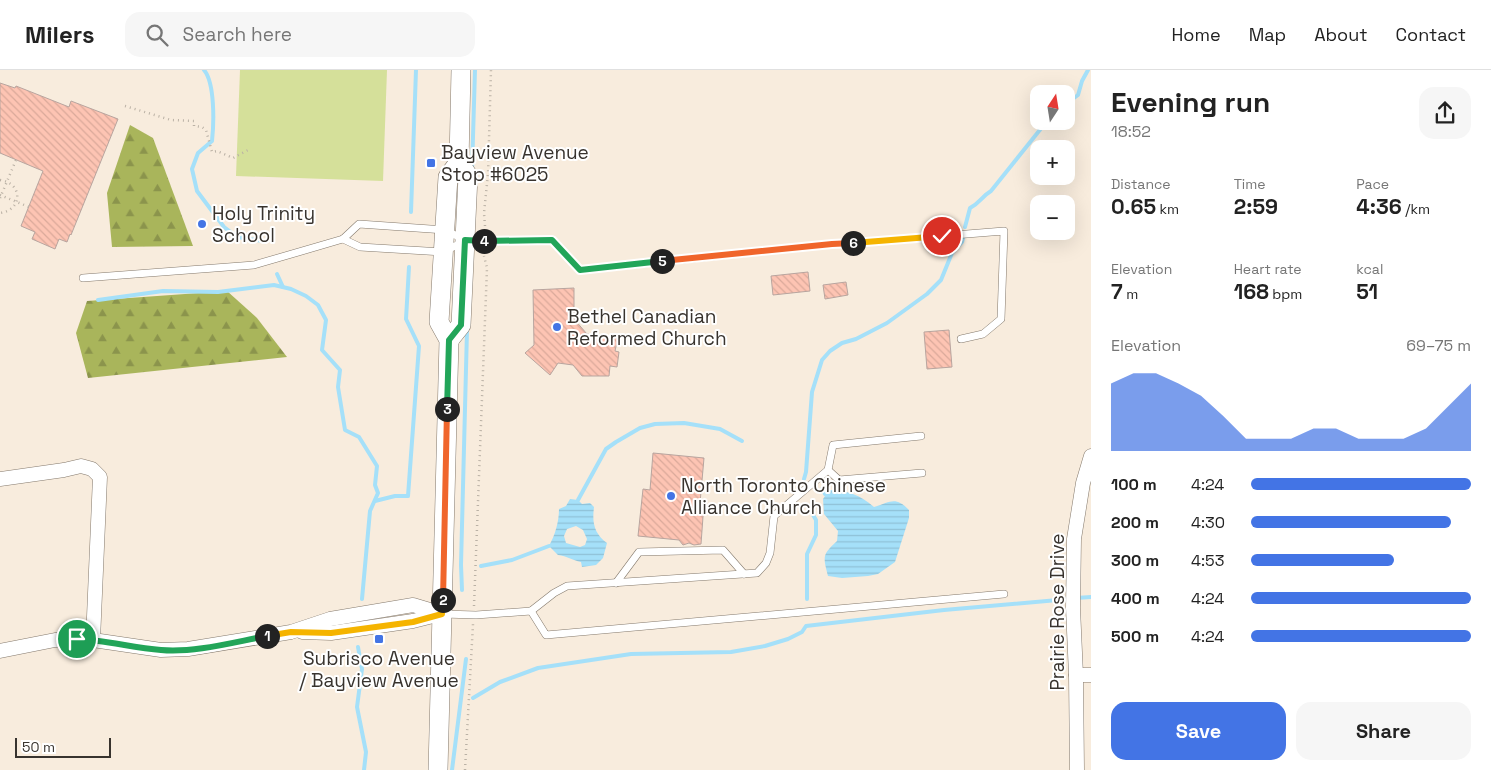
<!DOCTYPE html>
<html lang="en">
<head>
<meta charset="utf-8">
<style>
  :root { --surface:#fff; --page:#f6f6f6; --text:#222; --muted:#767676; --line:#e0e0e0; --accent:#4374e5 }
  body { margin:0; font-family:"Space Grotesk",sans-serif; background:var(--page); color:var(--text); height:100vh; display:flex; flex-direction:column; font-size:19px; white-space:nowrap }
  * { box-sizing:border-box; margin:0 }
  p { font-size:16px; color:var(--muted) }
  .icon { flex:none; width:28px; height:28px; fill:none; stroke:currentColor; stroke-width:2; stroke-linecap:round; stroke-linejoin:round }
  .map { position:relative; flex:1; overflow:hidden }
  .details { display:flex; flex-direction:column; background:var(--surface); width:400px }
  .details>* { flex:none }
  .needle { width:32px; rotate:12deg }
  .tools { position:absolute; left:1030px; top:15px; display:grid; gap:10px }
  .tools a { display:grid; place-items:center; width:45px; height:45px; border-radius:10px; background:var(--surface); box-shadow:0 5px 20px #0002; font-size:25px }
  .scale { position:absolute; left:15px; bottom:12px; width:96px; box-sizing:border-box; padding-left:5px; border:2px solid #38332e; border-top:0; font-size:14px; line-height:18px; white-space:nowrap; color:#38332e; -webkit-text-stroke:4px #fff; paint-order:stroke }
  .pin { position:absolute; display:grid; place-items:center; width:42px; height:42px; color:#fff; margin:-21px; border:2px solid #fff; border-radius:50%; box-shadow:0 1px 5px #0007 }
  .km { position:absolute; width:25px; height:25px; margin:-12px; border-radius:50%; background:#222; color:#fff; font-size:14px; line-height:25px; text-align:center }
  .round { display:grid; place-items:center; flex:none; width:52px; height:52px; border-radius:15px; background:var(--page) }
  .overview { display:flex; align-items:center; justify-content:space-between; height:85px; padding:0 20px }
  h1 { font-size:28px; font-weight:700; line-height:38px }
  .stats { display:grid; grid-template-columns:repeat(3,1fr); gap:8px; height:85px; padding:5px 20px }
  .stats div { display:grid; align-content:center }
  .stats b { font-size:21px; font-weight:700 }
  .stats small { font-size:14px; font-weight:400 }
  .stats p { font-size:14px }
  .chart { height:140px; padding:10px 20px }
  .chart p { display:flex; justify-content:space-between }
  .chart svg { width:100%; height:90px; margin-top:5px; fill:var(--accent); opacity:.7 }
  .button { display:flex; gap:10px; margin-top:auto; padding:10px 20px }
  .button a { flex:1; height:58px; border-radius:15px; background:var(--accent); color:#fff; font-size:20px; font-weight:700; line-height:58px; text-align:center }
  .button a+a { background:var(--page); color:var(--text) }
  ul { padding:0 20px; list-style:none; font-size:16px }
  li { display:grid; grid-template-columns:80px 60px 1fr; align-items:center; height:38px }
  li i { height:12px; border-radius:6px; background:var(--accent) }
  header { display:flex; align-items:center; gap:30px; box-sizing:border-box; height:70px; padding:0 25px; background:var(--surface); border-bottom:1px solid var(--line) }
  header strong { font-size:24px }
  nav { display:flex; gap:28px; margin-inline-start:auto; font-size:18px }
  .search { width:350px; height:45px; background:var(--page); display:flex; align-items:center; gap:12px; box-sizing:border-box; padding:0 18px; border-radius:15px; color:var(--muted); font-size:19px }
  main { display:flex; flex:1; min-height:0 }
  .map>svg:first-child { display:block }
</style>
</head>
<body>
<header>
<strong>Milers</strong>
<div class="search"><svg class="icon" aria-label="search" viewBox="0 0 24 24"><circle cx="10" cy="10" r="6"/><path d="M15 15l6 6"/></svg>Search here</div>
<nav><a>Home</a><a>Map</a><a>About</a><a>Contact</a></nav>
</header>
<main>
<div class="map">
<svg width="1091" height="700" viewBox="0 0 1091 700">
  <defs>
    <pattern id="forest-firs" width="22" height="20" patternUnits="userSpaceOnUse" patternTransform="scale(1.25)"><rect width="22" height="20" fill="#a9b55b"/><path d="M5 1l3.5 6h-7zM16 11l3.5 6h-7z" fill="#8b944c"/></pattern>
    <pattern id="water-rules" width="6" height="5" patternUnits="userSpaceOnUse" patternTransform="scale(1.25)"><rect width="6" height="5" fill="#a5e0f9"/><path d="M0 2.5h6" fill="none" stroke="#8fc1d6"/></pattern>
    <pattern id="building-back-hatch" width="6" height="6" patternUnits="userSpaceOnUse" patternTransform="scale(1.25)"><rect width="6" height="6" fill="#fdc4b3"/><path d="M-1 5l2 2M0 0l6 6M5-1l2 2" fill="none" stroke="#daa99a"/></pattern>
  </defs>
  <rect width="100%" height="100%" fill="#f8ecdd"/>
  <g fill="url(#forest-firs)">
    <path d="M130,55L153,68L193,176L112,177L107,123Z"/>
    <path d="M227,221L257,248L287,287L88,308L76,263L87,231Z"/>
  </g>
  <path fill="#d5e09a" d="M240,0H387L383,111L236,106Z"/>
  <g fill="url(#water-rules)" fill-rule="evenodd">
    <path d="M829,420C847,420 860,425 874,437C891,432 895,426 909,440V448L895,492L878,504L868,506L842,508L828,506C823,486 822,485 837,471L838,461L824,444L823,429Z"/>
    <path d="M570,429L578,430L582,434L590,433L594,437C592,453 594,463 607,473L603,488L596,495L582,497L581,492C572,490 567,486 558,485L549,476C555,465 559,452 559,439L566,436ZM576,456L583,460L587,469L585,475L580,477L566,473L564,466L567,459Z"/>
  </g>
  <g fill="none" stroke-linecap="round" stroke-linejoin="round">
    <g stroke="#a5e0f9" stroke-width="4">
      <path d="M204,0C215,13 214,53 212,71L198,83L192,99L197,121L224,157L237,167L263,171"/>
      <path d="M1066,29H1068L1070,31L1078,25L1082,11L1088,0"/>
      <path d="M472,100L475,0"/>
      <path d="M411,142L416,0"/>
      <path d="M965,157L970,138C981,132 981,127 991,121L1047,51"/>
      <path d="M277,204L283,217"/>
      <path d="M98,230L163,221L218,222L274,215L291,219L306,226L318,235L326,250L322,280L340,300L338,317L345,360L359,367L377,396L375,415L378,423L370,441L362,529"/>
      <path d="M804,409L806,402L812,322L822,290L830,281L842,273L856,269L887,253L927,224L941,210L952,183L962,172L963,168"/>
      <path d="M822,419L825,424"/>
      <path d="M578,430L606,379L616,372L640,358L655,354L684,353L720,359L742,371"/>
      <path d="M375,431L395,426H408L419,276L406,249L409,197"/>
      <path d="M481,496L512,490L549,476"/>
      <path d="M462,520L461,495L467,260"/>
      <path d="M1076,528L1091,527"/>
      <path d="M807,529V484L816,465V450L809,438"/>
      <path d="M358,577L362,599L357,637L366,682L364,700"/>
      <path d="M473,628L500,612L538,598L631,584L731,582L765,576L788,569L802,562L806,556L944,540L1069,529"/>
      <path d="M452,700L466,589"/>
    </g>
  </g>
  <g fill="url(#building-back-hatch)" stroke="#b8a59f">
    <path d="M0,13L15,18L16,16L69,37L71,31L118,49L71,165L70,164L67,172L59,169L55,179L32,169L35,162L21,156L43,101L0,83Z"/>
    <path d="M808,202L810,221L773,225L771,206Z"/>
    <path d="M846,212L848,225L825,229L823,215Z"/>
    <path d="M574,218V249L587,264L618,268L615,281L619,282L617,297L610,296L609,306H582L573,295L558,293L550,305L525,283L534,275L533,220Z"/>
    <path d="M949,260L952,297L927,299L924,262Z"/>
    <path d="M653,383L704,388L700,433H704L701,474L694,475L689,473L683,475L679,470L638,466L643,419L650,420Z"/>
  </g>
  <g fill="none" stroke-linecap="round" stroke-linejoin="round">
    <defs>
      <g id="service">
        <path d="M343,169L360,177L443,182L465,171L552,170L580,200L831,174L880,171L1004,161L1001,249L983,264L961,269"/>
        <path d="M83,208L254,195L343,169L359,154L445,160L463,169"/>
        <path d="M828,400L839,410L922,403"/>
        <path d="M616,513L639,482L723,480L744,504"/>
        <path d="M531,541L554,523L567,516L757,503L766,493L770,483L774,446L828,400L833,375L921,366"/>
        <path d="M443,544L476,545L531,541L546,565L1004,524"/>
      </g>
      <g id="minor">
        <path d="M0,409L64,400L81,396L92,399L100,407L93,570"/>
        <path d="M302,562L331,563L413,551L441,544"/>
        <path d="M0,581L55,570L77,569L93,570L161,580L188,579L291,562L330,549L413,535L443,544"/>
        <path d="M1076,605H1091"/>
        <path d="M1077,700L1076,605L1073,538L1074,469L1083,413L1091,386"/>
      </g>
      <g id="secondary">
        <path d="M449,270L461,255L468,106L459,92L461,0"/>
        <path d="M438,700L449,270L439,252L448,107L459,92"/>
      </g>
    </defs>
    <use href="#service" stroke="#84796c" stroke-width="8"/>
    <use href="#minor" stroke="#84796c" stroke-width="15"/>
    <use href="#secondary" stroke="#84796c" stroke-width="20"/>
    <g stroke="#bab1a5" stroke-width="2.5" stroke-dasharray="1 4" stroke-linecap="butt">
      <path d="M125,36L171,50L194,51V56L202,57L206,60L212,82L217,81L233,88L250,79"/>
      <path d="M0,110C23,113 23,140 0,143"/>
      <path d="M0,125L29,137"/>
      <path d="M0,128L16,90"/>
      <path d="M485,156L484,143L488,104L491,0"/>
      <path d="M474,536L487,198L484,186"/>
      <path d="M465,700L473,554"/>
    </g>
    <use href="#service" stroke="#fff" stroke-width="7"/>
    <use href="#minor" stroke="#fff" stroke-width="14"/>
    <use href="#secondary" stroke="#fff" stroke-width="19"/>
  </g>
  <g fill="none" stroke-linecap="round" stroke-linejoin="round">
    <defs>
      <path id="split-1" d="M77,569C106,570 133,578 161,580C195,583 234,572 267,566"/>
      <path id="split-2" d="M267,566L291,562L331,563L413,552L442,544L443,530"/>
      <path id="split-3" d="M443,530L447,339"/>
      <path id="split-4" d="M447,339L449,270L461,255L465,170L484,171"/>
      <path id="split-5" d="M484,171L552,170L580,200L662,191"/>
      <path id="split-6" d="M662,191L832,174L853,173"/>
      <path id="split-7" d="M853,173L942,166"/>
    </defs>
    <use href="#split-1" stroke="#fff" stroke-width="10"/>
    <use href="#split-2" stroke="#fff" stroke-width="10"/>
    <use href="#split-3" stroke="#fff" stroke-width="10"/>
    <use href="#split-4" stroke="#fff" stroke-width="10"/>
    <use href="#split-5" stroke="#fff" stroke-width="10"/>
    <use href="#split-6" stroke="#fff" stroke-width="10"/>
    <use href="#split-7" stroke="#fff" stroke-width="10"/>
    <use href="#split-1" stroke="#22a559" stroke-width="6"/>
    <use href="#split-2" stroke="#f5b400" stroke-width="6"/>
    <use href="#split-3" stroke="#f0652b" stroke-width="6"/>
    <use href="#split-4" stroke="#22a559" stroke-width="6"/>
    <use href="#split-5" stroke="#22a559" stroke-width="6"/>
    <use href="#split-6" stroke="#f0652b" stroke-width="6"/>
    <use href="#split-7" stroke="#f5b400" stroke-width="6"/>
  </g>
  <g fill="#4374e5" stroke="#fff" stroke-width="2">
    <rect x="426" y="88" width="10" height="10" rx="2.5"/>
    <circle cx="202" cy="154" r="5"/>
    <circle cx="557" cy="257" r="5"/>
    <circle cx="671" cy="426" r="5"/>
    <rect x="374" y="564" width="10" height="10" rx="2.5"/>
  </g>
  <g text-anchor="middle" stroke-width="4" stroke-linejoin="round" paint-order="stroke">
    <g font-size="19" fill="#38332e" stroke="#fff" text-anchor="start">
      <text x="441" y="89">Bayview Avenue<tspan x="441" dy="22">Stop #6025</tspan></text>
      <text x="212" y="150">Holy Trinity<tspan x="212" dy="22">School</tspan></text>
      <text x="567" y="253">Bethel Canadian<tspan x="567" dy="22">Reformed Church</tspan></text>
      <text x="681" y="422">North Toronto Chinese<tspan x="681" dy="22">Alliance Church</tspan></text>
      <text x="379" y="595" text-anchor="middle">Subrisco Avenue<tspan x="379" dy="22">/ Bayview Avenue</tspan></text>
    </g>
    <g font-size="19" fill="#38332e" stroke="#fff">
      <text transform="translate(1057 542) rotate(-90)" y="7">Prairie Rose Drive</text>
    </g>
  </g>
</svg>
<div class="tools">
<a><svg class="needle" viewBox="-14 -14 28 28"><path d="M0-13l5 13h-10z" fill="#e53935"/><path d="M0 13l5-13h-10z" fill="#767676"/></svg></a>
<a>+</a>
<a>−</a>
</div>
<div class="scale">50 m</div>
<div class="pin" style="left:77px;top:569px;background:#1e9e55"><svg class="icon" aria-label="arrive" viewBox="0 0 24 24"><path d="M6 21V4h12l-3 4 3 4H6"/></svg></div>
<div class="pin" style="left:942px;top:166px;background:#d93025"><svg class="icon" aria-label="check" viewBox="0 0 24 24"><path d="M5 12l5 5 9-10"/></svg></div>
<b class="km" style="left:267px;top:566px">1</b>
<b class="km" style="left:443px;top:530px">2</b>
<b class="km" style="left:447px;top:339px">3</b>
<b class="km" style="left:484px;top:171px">4</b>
<b class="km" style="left:662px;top:191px">5</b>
<b class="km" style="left:853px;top:173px">6</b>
</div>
<section class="details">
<div class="overview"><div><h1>Evening run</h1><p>18:52</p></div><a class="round"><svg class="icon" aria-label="share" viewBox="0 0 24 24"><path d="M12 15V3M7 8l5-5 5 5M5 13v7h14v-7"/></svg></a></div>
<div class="stats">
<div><p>Distance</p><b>0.65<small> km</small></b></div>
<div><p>Time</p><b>2:59</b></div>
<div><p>Pace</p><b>4:36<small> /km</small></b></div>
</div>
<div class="stats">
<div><p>Elevation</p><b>7<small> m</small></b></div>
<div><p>Heart rate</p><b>168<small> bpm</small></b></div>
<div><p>kcal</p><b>51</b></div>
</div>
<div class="chart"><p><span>Elevation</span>69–75 m</p>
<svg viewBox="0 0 160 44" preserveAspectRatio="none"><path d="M0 44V11L10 6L20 6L30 11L40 17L50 27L60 38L70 38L80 38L90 33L100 33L110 38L120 38L130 38L140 33L150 22L160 11V44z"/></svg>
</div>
<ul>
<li><b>100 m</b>4:24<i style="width:100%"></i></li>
<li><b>200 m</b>4:30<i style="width:91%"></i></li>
<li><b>300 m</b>4:53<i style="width:65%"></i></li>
<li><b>400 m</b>4:24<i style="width:100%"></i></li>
<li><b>500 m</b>4:24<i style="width:100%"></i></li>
</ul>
<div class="button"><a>Save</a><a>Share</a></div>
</section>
</main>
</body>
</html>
